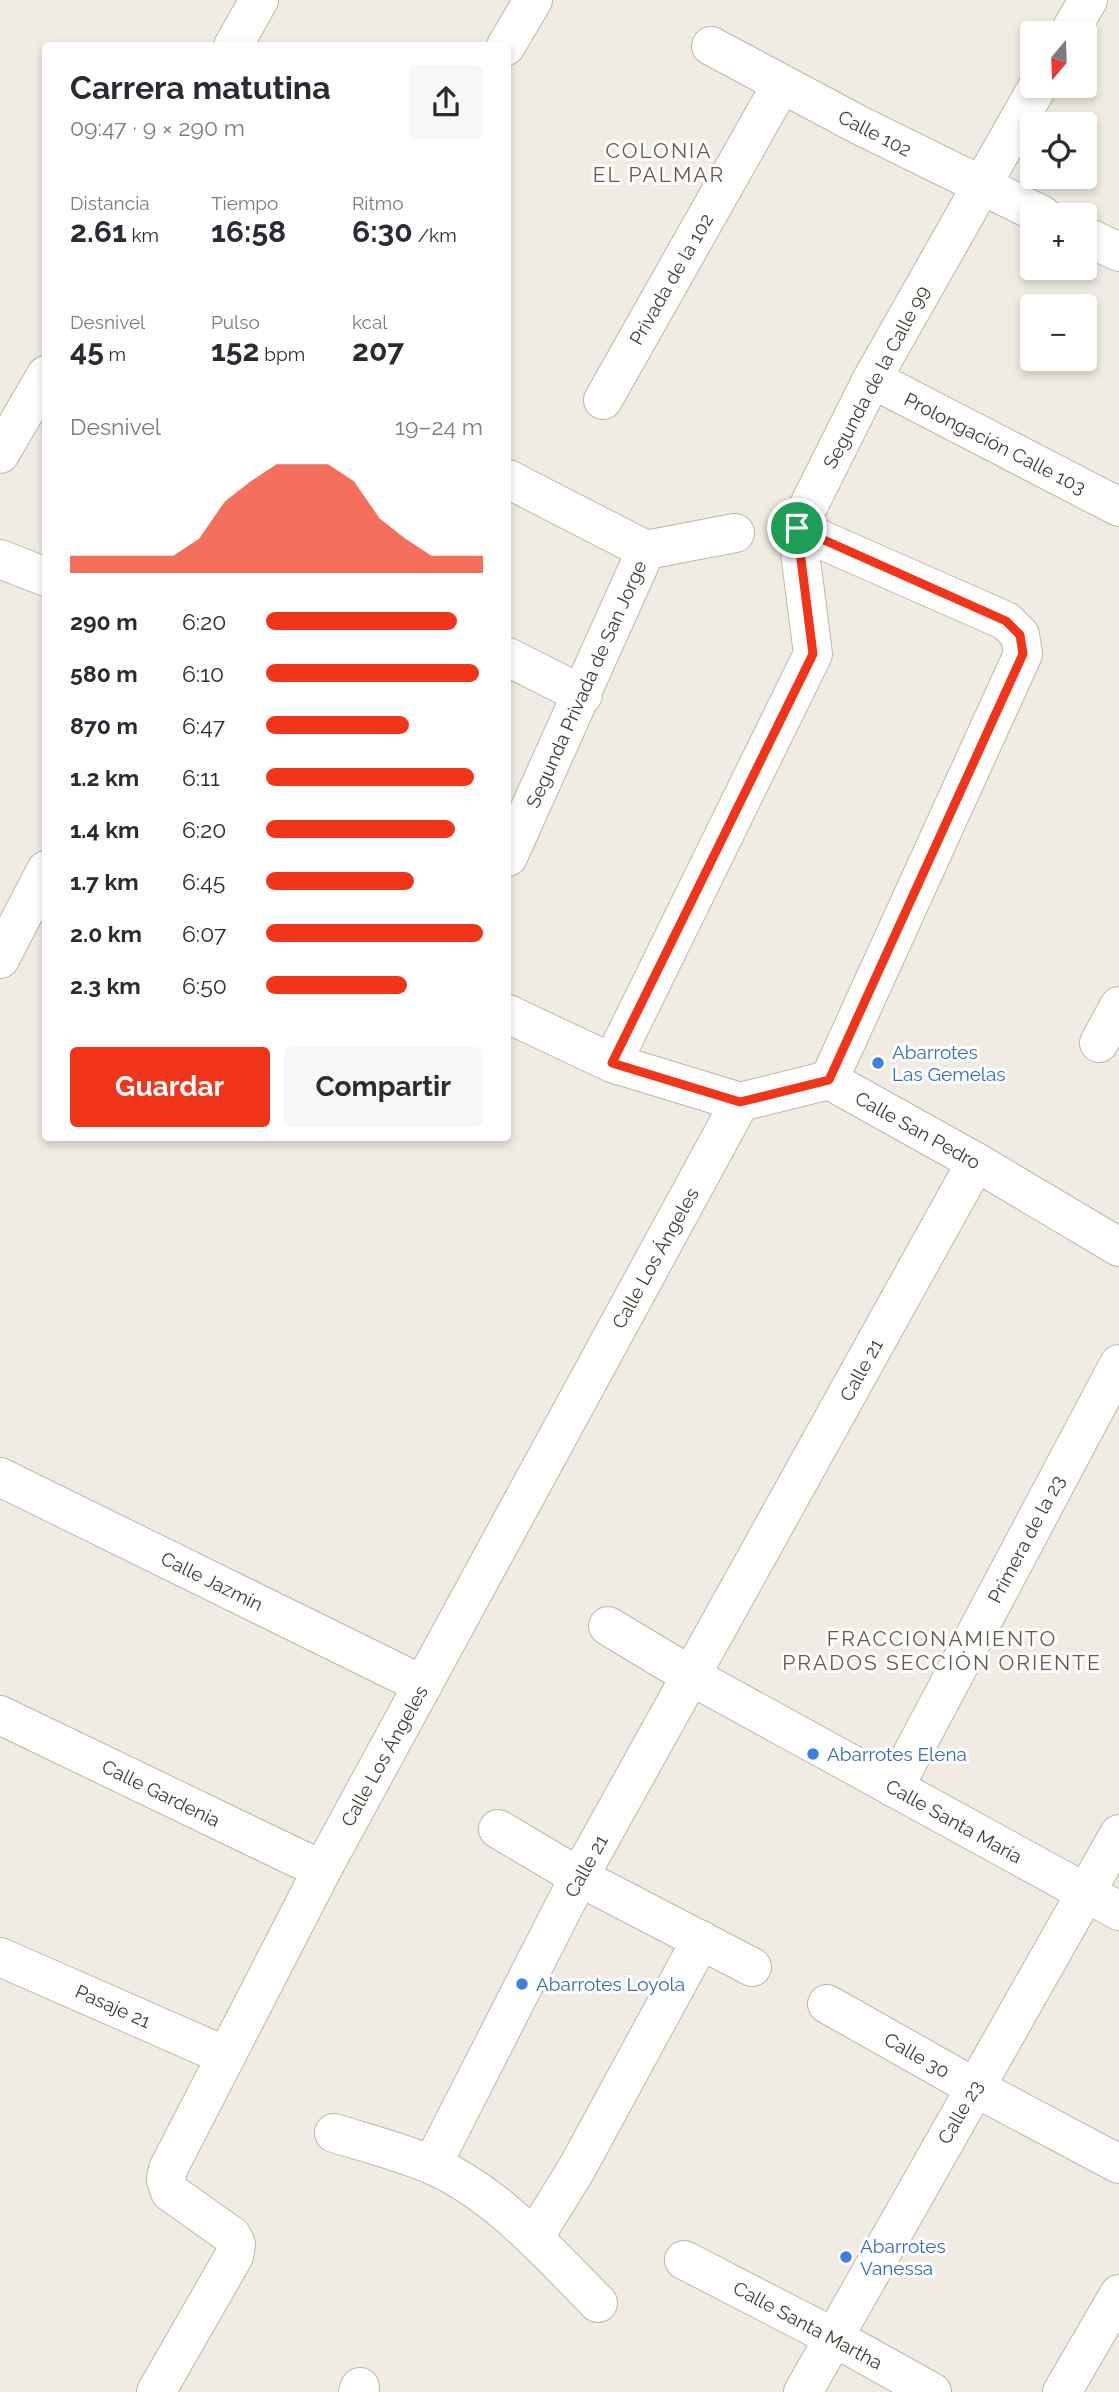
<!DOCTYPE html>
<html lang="es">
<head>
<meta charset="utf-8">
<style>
  :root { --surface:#fff; --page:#f7f7f7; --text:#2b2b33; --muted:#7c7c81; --accent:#f0351a }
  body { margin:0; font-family:Raleway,sans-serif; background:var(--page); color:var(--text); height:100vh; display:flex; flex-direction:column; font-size:26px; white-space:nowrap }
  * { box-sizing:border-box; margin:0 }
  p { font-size:23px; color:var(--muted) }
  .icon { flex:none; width:38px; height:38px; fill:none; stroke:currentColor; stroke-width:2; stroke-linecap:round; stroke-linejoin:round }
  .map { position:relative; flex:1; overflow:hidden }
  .details { position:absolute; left:42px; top:42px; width:469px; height:1099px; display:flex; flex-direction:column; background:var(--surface); border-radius:7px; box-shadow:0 4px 10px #0003 }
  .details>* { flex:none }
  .needle { width:46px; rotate:199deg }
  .controls { position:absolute; left:1020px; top:21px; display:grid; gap:14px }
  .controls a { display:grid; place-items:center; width:77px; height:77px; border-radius:7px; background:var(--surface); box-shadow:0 4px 10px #0003; font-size:35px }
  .pin { position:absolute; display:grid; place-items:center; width:60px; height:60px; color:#fff; margin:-30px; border:4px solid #fff; border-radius:50%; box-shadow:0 2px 7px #0007 }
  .round { display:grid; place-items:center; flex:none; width:74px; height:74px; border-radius:7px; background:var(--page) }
  .headline { display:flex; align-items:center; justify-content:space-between; height:119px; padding:0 28px }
  h1 { font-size:32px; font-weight:700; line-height:52px }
  .stats { display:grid; grid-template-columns:repeat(3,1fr); gap:10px; height:119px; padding:7px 28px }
  .stats div { display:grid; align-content:center }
  .stats b { font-size:30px; font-weight:700 }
  .stats small { font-size:19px; font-weight:400 }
  .stats p { font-size:19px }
  .chart { height:196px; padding:14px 28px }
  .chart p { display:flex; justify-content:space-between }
  .chart svg { width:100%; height:126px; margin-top:7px; fill:var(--accent); opacity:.7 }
  .primary-button { display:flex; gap:14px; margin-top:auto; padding:14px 28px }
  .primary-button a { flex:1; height:80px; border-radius:7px; background:var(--accent); color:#fff; font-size:28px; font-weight:700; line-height:80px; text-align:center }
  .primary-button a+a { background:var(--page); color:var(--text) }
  ul { padding:0 28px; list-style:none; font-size:23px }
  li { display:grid; grid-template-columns:112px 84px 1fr; align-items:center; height:52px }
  li i { height:18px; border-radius:9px; background:var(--accent) }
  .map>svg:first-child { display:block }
</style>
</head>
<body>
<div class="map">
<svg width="1119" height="2392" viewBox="0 0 1119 2392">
  <rect width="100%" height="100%" fill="#f0ece3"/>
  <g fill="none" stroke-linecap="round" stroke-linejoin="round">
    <defs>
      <g id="minor">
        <path d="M1069,33L1088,0"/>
        <path d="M233,46L259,0"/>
        <path d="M506,46L533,0"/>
        <path d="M711,46L859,125L1042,215"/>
        <path d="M1085,236L1119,252"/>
        <path d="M872,379L1119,507"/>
        <path d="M603,400L781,85"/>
        <path d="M0,454L46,375"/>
        <path d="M508,479L646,550L735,533"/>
        <path d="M797,529L1006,621L1020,635L1023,654L829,1080"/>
        <path d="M0,559L46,577"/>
        <path d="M508,657L583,695"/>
        <path d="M508,857L646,550"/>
        <path d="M0,959L46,870"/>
        <path d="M508,1014L612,1063L740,1102L829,1080L976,1162L1119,1247"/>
        <path d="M1099,1043L1119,1006"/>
        <path d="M612,1063L813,654L797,529L872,379L1038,86"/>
        <path d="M0,1477L423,1685"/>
        <path d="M608,1626L691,1676L1119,1911"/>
        <path d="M0,1715L322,1870"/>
        <path d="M894,1788L1119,1364"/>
        <path d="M498,1829L579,1877L752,1967"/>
        <path d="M0,1957L226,2056"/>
        <path d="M827,2004L974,2087L1119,2164"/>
        <path d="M334,2133C366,2143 401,2152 432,2165C498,2194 548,2253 598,2303"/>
        <path d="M432,2165L579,1877L976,1162"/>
        <path d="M534,2238L577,2168L701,1940"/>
        <path d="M684,2260L833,2337L932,2392"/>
        <path d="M156,2392L234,2256L236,2244L232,2236L170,2192L166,2180L168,2169L322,1870L740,1102"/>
        <path d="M358,2392L360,2387"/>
        <path d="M803,2392L1119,1834"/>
        <path d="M1062,2392L1119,2294"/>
      </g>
    </defs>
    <use href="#minor" stroke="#beb6a9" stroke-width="40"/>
    <use href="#minor" stroke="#fff" stroke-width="38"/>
  </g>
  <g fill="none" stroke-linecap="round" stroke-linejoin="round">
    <defs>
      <path id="route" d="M797,528L1006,621L1020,635L1023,654L829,1080L740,1102L612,1063L813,654Z"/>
    </defs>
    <use href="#route" stroke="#fff" stroke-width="14"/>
    <use href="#route" stroke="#f0351a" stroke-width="9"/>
  </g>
  <g fill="#3f7fe0" stroke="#fff" stroke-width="2.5">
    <circle cx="878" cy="1063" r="7"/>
    <circle cx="813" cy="1754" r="7"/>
    <circle cx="522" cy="1984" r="7"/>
    <circle cx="846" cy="2257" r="7"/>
  </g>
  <g text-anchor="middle" stroke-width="6" stroke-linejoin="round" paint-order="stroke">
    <g font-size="19" fill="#423c33" stroke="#fff">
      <text transform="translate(875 133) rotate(27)" y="7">Calle 102</text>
      <text transform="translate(671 279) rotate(-60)" y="7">Privada de la 102</text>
      <text transform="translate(876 377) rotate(-62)" y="7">Segunda de la Calle 99</text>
      <text transform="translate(995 443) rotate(27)" y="7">Prolongación Calle 103</text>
      <text transform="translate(586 684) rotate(-66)" y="7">Segunda Privada de San Jorge</text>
      <text transform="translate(918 1130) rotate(29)" y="7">Calle San Pedro</text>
      <text transform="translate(655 1258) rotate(-61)" y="7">Calle Los Ángeles</text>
      <text transform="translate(861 1370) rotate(-61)" y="7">Calle 21</text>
      <text transform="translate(1026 1539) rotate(-62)" y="7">Primera de la 23</text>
      <text transform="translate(212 1581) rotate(26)" y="7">Calle Jazmín</text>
      <text transform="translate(384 1756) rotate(-61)" y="7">Calle Los Ángeles</text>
      <text transform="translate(161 1793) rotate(26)" y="7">Calle Gardenia</text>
      <text transform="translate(954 1821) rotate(29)" y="7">Calle Santa María</text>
      <text transform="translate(586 1866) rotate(-61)" y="7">Calle 21</text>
      <text transform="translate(113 2006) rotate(24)" y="7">Pasaje 21</text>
      <text transform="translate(917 2055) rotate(30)" y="7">Calle 30</text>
      <text transform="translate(960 2112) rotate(-60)" y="7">Calle 23</text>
      <text transform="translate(808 2325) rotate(28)" y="7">Calle Santa Martha</text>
    </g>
    <g font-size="19" fill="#366cbe" stroke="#fff" text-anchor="start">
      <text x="892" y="1059">Abarrotes<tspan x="892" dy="22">Las Gemelas</tspan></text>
      <text x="827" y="1761">Abarrotes Elena</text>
      <text x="536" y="1991">Abarrotes Loyola</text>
      <text x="860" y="2253">Abarrotes<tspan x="860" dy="22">Vanessa</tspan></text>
    </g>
    <g font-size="21" letter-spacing="2" fill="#64594b" stroke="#fff">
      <text x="659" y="158">COLONIA<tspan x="659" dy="24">EL PALMAR</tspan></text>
      <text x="942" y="1646">FRACCIONAMIENTO<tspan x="942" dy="24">PRADOS SECCIÓN ORIENTE</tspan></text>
    </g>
  </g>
</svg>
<div class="controls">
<a><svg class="needle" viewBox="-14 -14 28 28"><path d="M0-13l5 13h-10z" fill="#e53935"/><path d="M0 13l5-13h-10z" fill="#7c7c81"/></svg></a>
<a><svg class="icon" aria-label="locate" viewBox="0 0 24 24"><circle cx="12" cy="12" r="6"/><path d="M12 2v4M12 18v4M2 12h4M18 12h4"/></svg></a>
<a>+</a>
<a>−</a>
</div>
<div class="pin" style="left:797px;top:528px;background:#1e9e55"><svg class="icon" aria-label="arrive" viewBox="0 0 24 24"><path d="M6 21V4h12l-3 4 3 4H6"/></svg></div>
<section class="details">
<div class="headline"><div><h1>Carrera matutina</h1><p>09:47 · 9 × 290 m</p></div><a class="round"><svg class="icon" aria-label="share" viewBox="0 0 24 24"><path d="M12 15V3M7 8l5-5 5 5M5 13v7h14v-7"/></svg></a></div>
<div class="stats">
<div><p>Distancia</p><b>2.61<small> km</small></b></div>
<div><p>Tiempo</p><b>16:58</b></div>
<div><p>Ritmo</p><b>6:30<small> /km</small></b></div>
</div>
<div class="stats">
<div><p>Desnivel</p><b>45<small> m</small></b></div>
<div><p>Pulso</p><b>152<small> bpm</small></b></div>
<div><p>kcal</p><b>207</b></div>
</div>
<div class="chart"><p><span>Desnivel</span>19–24 m</p>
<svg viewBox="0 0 160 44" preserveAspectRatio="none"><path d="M0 44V38L10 38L20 38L30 38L40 38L50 32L60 19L70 12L80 6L90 6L100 6L110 12L120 25L130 32L140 38L150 38L160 38V44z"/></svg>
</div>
<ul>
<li><b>290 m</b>6:20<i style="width:88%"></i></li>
<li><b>580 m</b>6:10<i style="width:98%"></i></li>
<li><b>870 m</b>6:47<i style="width:66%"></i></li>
<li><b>1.2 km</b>6:11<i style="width:96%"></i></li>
<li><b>1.4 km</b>6:20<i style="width:87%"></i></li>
<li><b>1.7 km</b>6:45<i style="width:68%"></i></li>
<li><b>2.0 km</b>6:07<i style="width:100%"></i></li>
<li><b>2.3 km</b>6:50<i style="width:65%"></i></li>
</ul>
<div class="primary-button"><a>Guardar</a><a>Compartir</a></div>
</section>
</div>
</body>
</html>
